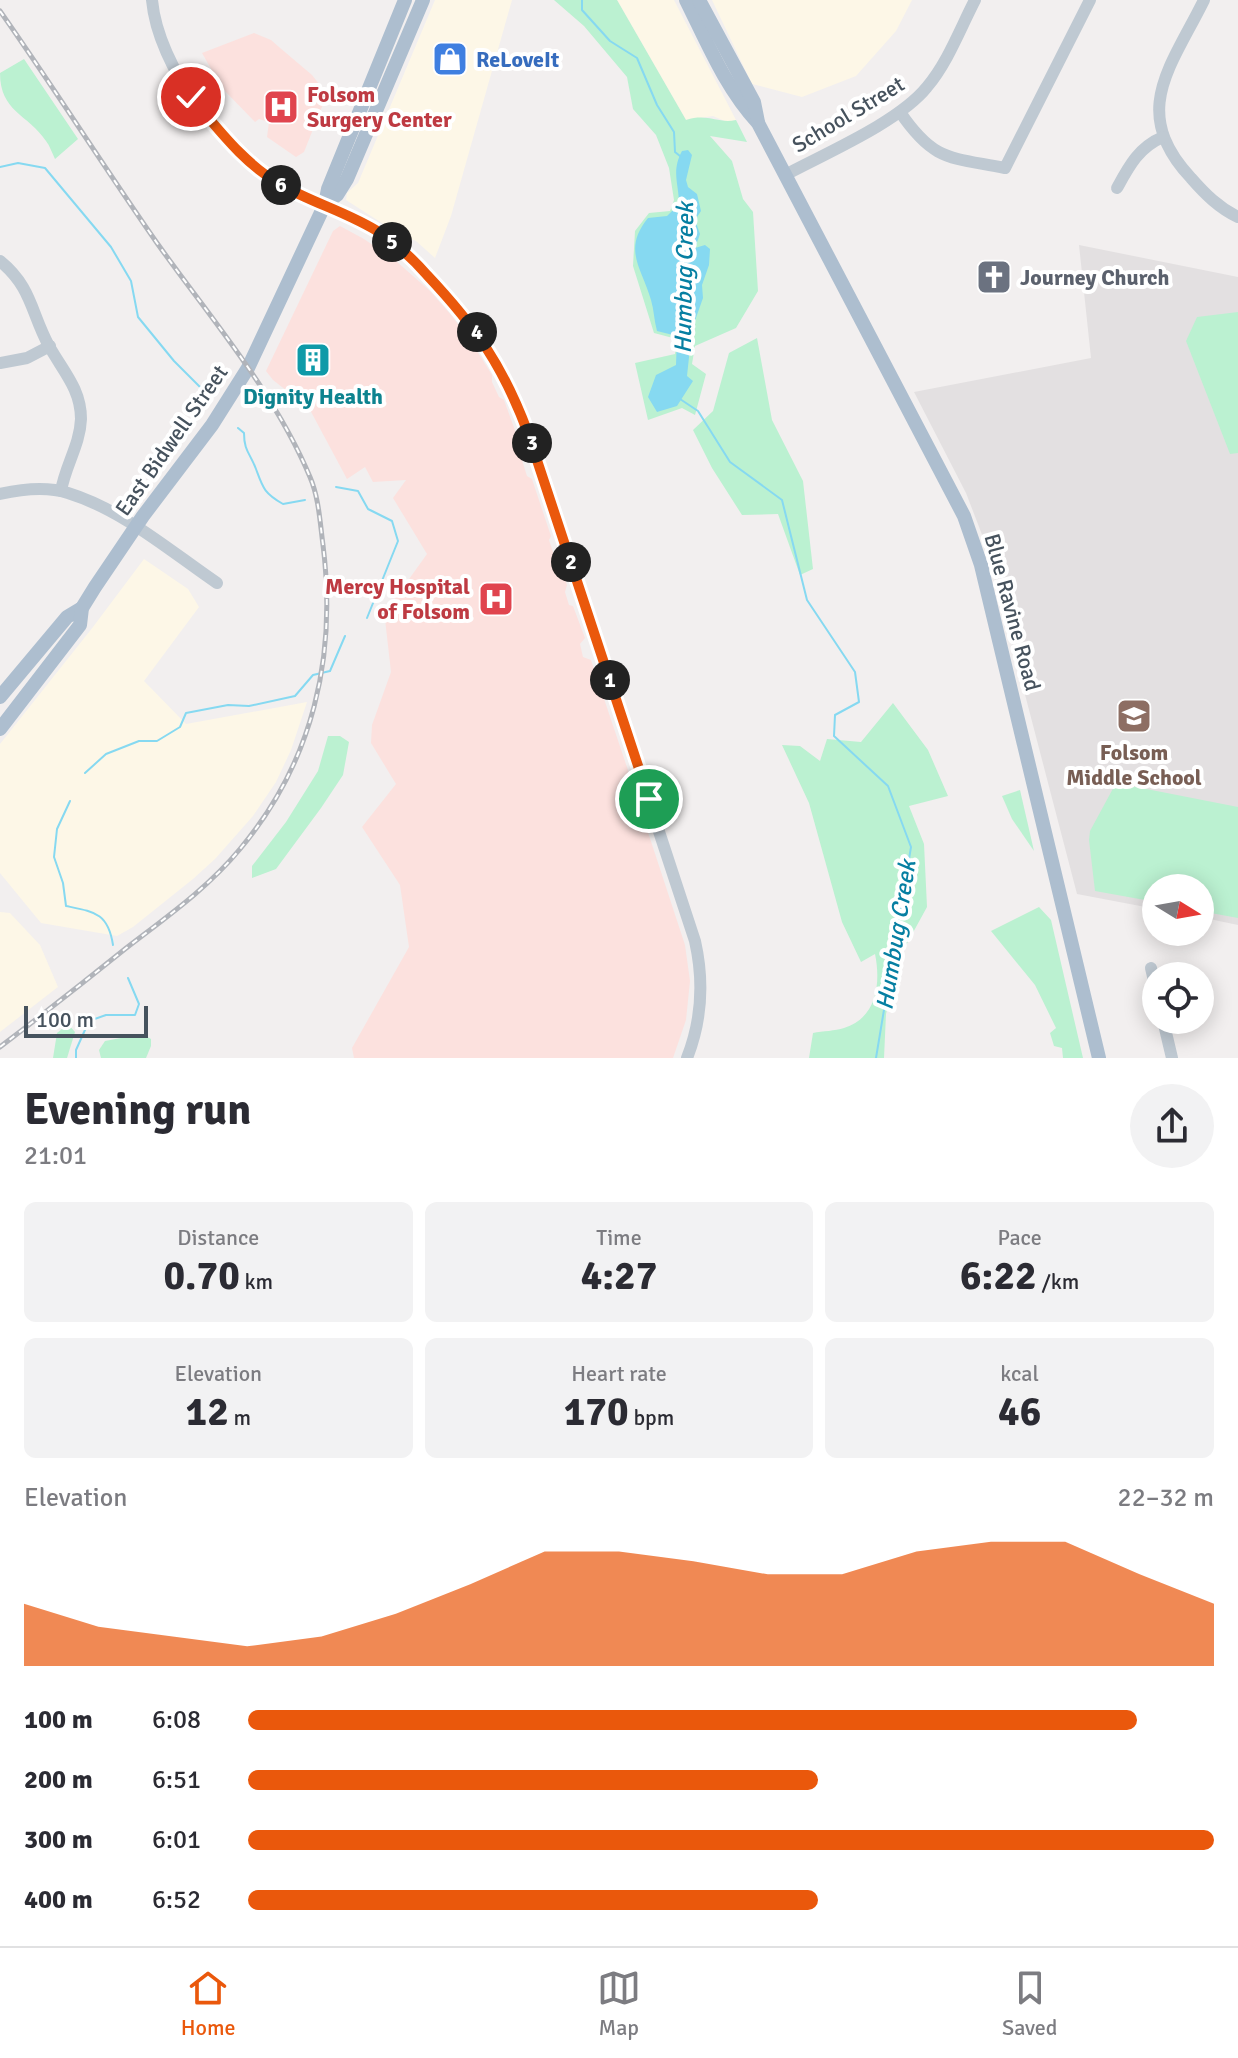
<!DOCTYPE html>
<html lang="en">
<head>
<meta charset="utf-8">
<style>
  :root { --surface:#fff; --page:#f2f2f3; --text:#2b2b33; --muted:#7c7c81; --line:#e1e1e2; --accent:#ea580c }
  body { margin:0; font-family:Signika,sans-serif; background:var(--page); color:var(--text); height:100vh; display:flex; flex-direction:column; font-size:30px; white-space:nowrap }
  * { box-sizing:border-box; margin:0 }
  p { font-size:26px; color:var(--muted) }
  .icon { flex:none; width:44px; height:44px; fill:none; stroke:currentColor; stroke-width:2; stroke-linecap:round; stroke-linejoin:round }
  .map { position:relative; height:1058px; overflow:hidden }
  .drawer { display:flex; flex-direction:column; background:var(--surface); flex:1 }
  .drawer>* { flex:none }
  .needle { width:52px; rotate:101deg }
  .controls { position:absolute; left:1142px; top:874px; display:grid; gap:16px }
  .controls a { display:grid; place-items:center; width:72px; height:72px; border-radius:50%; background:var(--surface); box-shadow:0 4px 20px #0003; font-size:40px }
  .scale { position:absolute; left:24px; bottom:20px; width:124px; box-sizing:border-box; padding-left:8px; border:4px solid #46525d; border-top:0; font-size:22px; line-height:28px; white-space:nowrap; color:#46525d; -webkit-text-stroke:6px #fff; paint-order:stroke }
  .pin { position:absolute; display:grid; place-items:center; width:68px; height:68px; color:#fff; margin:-34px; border:4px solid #fff; border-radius:50%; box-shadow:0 2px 8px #0007 }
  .km { position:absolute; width:40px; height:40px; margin:-20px; border-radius:50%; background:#222; color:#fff; font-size:22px; line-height:40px; text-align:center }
  .round { display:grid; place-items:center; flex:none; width:84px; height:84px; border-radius:42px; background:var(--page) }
  .overview { display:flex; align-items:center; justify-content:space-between; height:136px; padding:0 24px }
  h1 { font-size:44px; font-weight:700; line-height:60px }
  .metrics { display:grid; grid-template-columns:repeat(3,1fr); gap:12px; height:136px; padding:8px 24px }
  .metrics div { display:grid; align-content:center; border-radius:12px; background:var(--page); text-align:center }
  .metrics b { font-size:40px; font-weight:700 }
  .metrics small { font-size:22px; font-weight:400 }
  .metrics p { font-size:22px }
  .chart { height:224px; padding:16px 24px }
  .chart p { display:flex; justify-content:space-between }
  .chart svg { width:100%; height:144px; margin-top:8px; fill:var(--accent); opacity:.7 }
  ul { padding:0 24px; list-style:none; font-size:26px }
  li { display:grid; grid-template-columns:128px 96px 1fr; align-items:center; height:60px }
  li i { height:20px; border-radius:10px; background:var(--accent) }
  .menu { display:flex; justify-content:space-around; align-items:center; height:112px; border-top:2px solid var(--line); background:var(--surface); font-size:22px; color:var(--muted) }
  .menu a { display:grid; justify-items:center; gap:4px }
  .menu .on { color:var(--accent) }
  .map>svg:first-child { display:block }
</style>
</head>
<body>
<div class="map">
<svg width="1238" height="1058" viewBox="0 0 1238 1058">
  <rect width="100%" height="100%" fill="#f2efef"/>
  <g fill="#fdf7e7">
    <path d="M435,0H512L451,216L435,258L416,241L399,234L346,200L347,193L358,183Z"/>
    <path d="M617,0H674L736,120L727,122L713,116L686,120Z"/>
    <path d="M712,0H912L896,31L856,76L802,97L752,84Z"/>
    <path d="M144,559L188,589L199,607L144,681L186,724L307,702L291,750L276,782L253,816L215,859L193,879L133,927L117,936L41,923L0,873V744L93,627Z"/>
    <path d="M0,912L10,913L40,945L58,987L0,1032Z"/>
  </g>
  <path fill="#e3e0e1" d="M1079,245L1238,277V925L1200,917V888H1156V909L1077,894L986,545L966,493L914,392L1091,358Z"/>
  <g fill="#fce1de">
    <path d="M254,33L271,40L279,47L312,75L327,94L304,152L296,157L267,137L269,122L259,119L255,122L222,88L202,53Z"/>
    <path d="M340,226L364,239L396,261L430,291L452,316L477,351L492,375V382L499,397L504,400L524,455L522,460L527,476L532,479L551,536L549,540L554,555L558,558L567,585L565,592L569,605L573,606L585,638L580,644L583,657L591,660L634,788L628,797L633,811L642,814L685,945L690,981L686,1020L673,1058H354L352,1048L409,947L400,885L362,827L396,784L371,743L372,725L391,672L385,619L394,600L427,554L393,498L406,480L373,482L365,467L347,479L309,408L273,380L266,371L333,231Z"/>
  </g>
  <g fill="#bbf1d1">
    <path d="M554,0H617L686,120C708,113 718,124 736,120L747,142L710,136L732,161L743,199L753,212L758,291L736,328L695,346L692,364L706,374L695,415L682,408L648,420L635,363L675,354L676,345L673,338L654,333L633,266L635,231L649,213L670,211L674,200L669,168L656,135L633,109L627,77L584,26Z"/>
    <path d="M24,59L78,139L55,159C52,153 50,146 46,141C28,114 0,112 0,73Z"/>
    <path d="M1238,312V453L1230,454L1186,341L1197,317Z"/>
    <path d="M757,338L772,420L803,481L813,569L800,575L778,514L742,515L712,468L693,430L713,411L729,353Z"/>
    <path d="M893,703L928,750L948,796L909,806L924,844L927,907L899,958L886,1014L884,1058H809L813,1033C823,1031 835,1031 844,1028C877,1018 881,983 875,954L861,962L842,922L809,803L782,745L800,746L820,761L827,739L861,742Z"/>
    <path d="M328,736H340L349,742L343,775L321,808L276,869L252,878V866L286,822L318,771Z"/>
    <path d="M1116,783L1238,807V918L1200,911V888H1156V902L1095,891L1089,840L1090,831Z"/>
    <path d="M1020,790L1034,851L1012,819L1002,796Z"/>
    <path d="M1039,907L1051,920L1083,1058H1063L1062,1048L1054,1046L1050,1033L1056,1028L1035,985L991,931Z"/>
    <path d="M68,1024L75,1032L67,1058H53L57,1033Z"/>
    <path d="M142,1034L151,1039V1046L146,1058H101L99,1050L105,1041Z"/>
  </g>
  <path fill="#86d9f1" d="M688,150L692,155L686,180L688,187L697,194L701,211L695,220L700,234L695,248L705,245L710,249L709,265L702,285L703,298L692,329L687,376L693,381L677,406L657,412L648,397L656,375L676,365L677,336L657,331C654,320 654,310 651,300C642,268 622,250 648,218L667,216L679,204C679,184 671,171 682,151Z"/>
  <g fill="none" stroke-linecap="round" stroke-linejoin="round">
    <g stroke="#86d9f1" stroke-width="2">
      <path d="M582,0V10L610,41L637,58L657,105L674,132L675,152L680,156"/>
      <path d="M0,167L18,163L45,168L111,247L131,281L138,317L174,361L207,394"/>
      <path d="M680,399L698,411L730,462L782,500L807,600L855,672L859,702L835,715L834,736L888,786L911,847L876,1058"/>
      <path d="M238,428L244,433C244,451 250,453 256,469C263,488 264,493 283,504L305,500"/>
      <path d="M336,487L358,491L368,509L392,521L398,541L367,618"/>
      <path d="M85,773L106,754L139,741H157L180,727L186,713L228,705L249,706L295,696L313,675L330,671L345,636"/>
      <path d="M70,801L57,829L54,857L63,883L66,906C95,912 108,913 113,945"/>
      <path d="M76,1058V1050L89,1021L106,1015H135L139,1004L128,978"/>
    </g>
    <g stroke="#bfc9d2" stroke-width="12">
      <path d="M152,0C158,67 223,151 280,184C299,196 321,201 341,211C366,222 391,239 412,257C418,262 422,270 428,275C475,325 504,369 528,433L695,941C704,981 702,1020 687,1058"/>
      <path d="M1204,0C1171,67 1129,112 1191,178C1205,194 1219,208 1238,217"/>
      <path d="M900,112C934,162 950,157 1005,168L1090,0"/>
      <path d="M785,175C826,153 899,122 927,87C948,62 960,29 975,0"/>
      <path d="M1117,188C1129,166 1139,147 1163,137"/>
      <path d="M0,261C32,287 31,313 49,346C63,371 81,389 81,419C80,445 65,466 61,491"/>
      <path d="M0,363L27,358L50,346"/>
      <path d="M0,494C22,489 46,486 68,493C123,510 170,551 217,583"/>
      <path d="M1151,968L1156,989"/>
      <path d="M1163,1020L1172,1058"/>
    </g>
    <g stroke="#adbecf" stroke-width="14">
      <path d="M686,0C707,42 725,87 758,123L964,516L981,565L1099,1058"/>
      <path d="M699,0L754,102L758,122"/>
      <path d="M325,204L337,195L347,179L423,0"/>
      <path d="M0,697L67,617L82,608"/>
      <path d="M0,729L80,625L82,608L95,587L143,516L212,425L248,368L325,204L328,189L405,0"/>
    </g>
    <defs>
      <path id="rail" d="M0,11C54,88 104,167 157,243C211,319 274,391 310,477C319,498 320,523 323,545C337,657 313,762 240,849C207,889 165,918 125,949C84,982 42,1015 0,1047"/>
    </defs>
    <use href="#rail" stroke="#b1b4ba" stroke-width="5"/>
    <use href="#rail" stroke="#fff" stroke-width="2" stroke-dasharray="6" stroke-linecap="butt"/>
  </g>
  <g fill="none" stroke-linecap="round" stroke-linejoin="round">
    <defs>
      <path id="route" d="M191,97C219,130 245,165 283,186C315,204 350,213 382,234C399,246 413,259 427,275C476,327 503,366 528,433L649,799"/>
    </defs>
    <use href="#route" stroke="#fff" stroke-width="16"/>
    <use href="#route" stroke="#ea580c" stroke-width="10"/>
  </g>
  <defs>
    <symbol id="shop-square" viewBox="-11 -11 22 22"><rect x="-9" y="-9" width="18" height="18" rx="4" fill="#3f7fe0" stroke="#fff"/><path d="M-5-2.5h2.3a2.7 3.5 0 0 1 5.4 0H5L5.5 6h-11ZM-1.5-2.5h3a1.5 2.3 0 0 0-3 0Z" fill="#fff"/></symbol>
    <symbol id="hospital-square" viewBox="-11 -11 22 22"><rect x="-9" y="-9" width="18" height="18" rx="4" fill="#e0444e" stroke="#fff"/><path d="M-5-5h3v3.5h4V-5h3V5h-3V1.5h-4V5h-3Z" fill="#fff"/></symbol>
    <symbol id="church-square" viewBox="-11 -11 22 22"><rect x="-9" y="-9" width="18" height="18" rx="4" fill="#6b7280" stroke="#fff"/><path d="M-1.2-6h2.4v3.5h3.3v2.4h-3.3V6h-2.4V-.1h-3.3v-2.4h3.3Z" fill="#fff"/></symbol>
    <symbol id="building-square" viewBox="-11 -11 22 22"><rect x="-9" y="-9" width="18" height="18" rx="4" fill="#0f9aa8" stroke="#fff"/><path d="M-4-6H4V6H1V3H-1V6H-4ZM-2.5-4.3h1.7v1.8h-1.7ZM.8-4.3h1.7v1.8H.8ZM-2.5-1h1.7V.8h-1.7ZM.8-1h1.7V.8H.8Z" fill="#fff"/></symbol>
    <symbol id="school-square" viewBox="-11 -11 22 22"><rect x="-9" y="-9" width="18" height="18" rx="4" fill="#8d6e63" stroke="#fff"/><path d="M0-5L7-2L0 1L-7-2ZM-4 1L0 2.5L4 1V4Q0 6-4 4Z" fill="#fff"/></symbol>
  </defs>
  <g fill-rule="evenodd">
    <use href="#shop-square" x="430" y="39" width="40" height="40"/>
    <use href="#hospital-square" x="261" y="87" width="40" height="40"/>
    <use href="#church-square" x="974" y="257" width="40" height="40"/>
    <use href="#building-square" x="293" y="340" width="40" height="40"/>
    <use href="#hospital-square" x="476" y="579" width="40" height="40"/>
    <use href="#school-square" x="1114" y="696" width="40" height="40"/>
  </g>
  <g text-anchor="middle" stroke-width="8" stroke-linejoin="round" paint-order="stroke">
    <g font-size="22" font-weight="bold" fill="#366cbe" stroke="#fff" text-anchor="start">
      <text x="476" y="67">ReLoveIt</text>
    </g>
    <g font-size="22" font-weight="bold" fill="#be3a42" stroke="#fff" text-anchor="start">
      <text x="307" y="102">Folsom<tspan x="307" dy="25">Surgery Center</tspan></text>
      <text x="470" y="594" text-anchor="end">Mercy Hospital<tspan x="470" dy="25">of Folsom</tspan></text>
    </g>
    <g font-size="22" fill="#46525d" stroke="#fff">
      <text transform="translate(848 114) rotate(-31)" y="8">School Street</text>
      <text transform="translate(171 440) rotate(-55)" y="8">East Bidwell Street</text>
      <text transform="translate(1013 612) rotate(75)" y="8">Blue Ravine Road</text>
    </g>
    <g font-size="22" font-weight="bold" fill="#5b616d" stroke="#fff" text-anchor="start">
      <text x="1020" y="285">Journey Church</text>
    </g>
    <g font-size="22" font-weight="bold" fill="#0d838f" stroke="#fff">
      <text x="313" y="404">Dignity Health</text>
    </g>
    <g font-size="22" font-weight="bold" fill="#785e54" stroke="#fff">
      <text x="1134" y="760">Folsom<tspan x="1134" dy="25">Middle School</tspan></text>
    </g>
    <g font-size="24" font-style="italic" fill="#067fa2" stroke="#fff">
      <text transform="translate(684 278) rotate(-89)" y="8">Humbug Creek</text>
      <text transform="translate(896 935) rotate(-81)" y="8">Humbug Creek</text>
    </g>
  </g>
</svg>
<div class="controls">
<a><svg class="needle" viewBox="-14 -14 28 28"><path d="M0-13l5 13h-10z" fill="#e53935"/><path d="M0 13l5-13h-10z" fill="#7c7c81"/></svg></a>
<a><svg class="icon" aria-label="locate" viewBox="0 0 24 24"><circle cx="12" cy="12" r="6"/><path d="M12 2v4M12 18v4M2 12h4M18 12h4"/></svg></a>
</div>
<div class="scale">100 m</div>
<div class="pin" style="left:649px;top:799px;background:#1e9e55"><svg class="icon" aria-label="arrive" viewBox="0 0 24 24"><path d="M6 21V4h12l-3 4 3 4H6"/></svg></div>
<div class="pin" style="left:191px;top:97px;background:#d93025"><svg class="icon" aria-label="check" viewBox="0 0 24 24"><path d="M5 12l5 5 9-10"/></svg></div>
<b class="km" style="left:610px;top:680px">1</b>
<b class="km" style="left:571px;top:562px">2</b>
<b class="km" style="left:532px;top:443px">3</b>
<b class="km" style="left:477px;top:332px">4</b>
<b class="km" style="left:392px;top:242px">5</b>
<b class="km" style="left:281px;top:185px">6</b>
</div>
<section class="drawer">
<div class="overview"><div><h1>Evening run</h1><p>21:01</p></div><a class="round"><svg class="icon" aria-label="share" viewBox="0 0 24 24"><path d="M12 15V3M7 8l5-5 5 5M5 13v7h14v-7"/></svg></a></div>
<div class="metrics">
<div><p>Distance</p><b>0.70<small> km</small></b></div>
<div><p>Time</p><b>4:27</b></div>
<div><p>Pace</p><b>6:22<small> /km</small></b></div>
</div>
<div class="metrics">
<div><p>Elevation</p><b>12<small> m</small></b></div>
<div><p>Heart rate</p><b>170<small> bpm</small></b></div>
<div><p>kcal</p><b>46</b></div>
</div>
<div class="chart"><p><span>Elevation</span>22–32 m</p>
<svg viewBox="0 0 160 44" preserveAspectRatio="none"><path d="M0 44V25L10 32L20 35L30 38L40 35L50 28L60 19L70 9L80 9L90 12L100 16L110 16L120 9L130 6L140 6L150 16L160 25V44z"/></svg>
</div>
<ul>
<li><b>100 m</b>6:08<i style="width:92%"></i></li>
<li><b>200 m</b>6:51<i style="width:59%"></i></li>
<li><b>300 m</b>6:01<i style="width:100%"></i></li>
<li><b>400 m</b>6:52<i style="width:59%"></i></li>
</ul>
</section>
<nav class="menu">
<a class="on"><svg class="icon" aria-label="home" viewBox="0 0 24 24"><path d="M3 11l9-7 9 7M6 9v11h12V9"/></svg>Home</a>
<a><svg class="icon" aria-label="map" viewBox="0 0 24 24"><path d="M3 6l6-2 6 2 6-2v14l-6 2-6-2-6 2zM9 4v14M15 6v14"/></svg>Map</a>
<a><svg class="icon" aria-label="saved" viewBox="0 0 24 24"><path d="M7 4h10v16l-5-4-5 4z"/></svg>Saved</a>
</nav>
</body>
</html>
